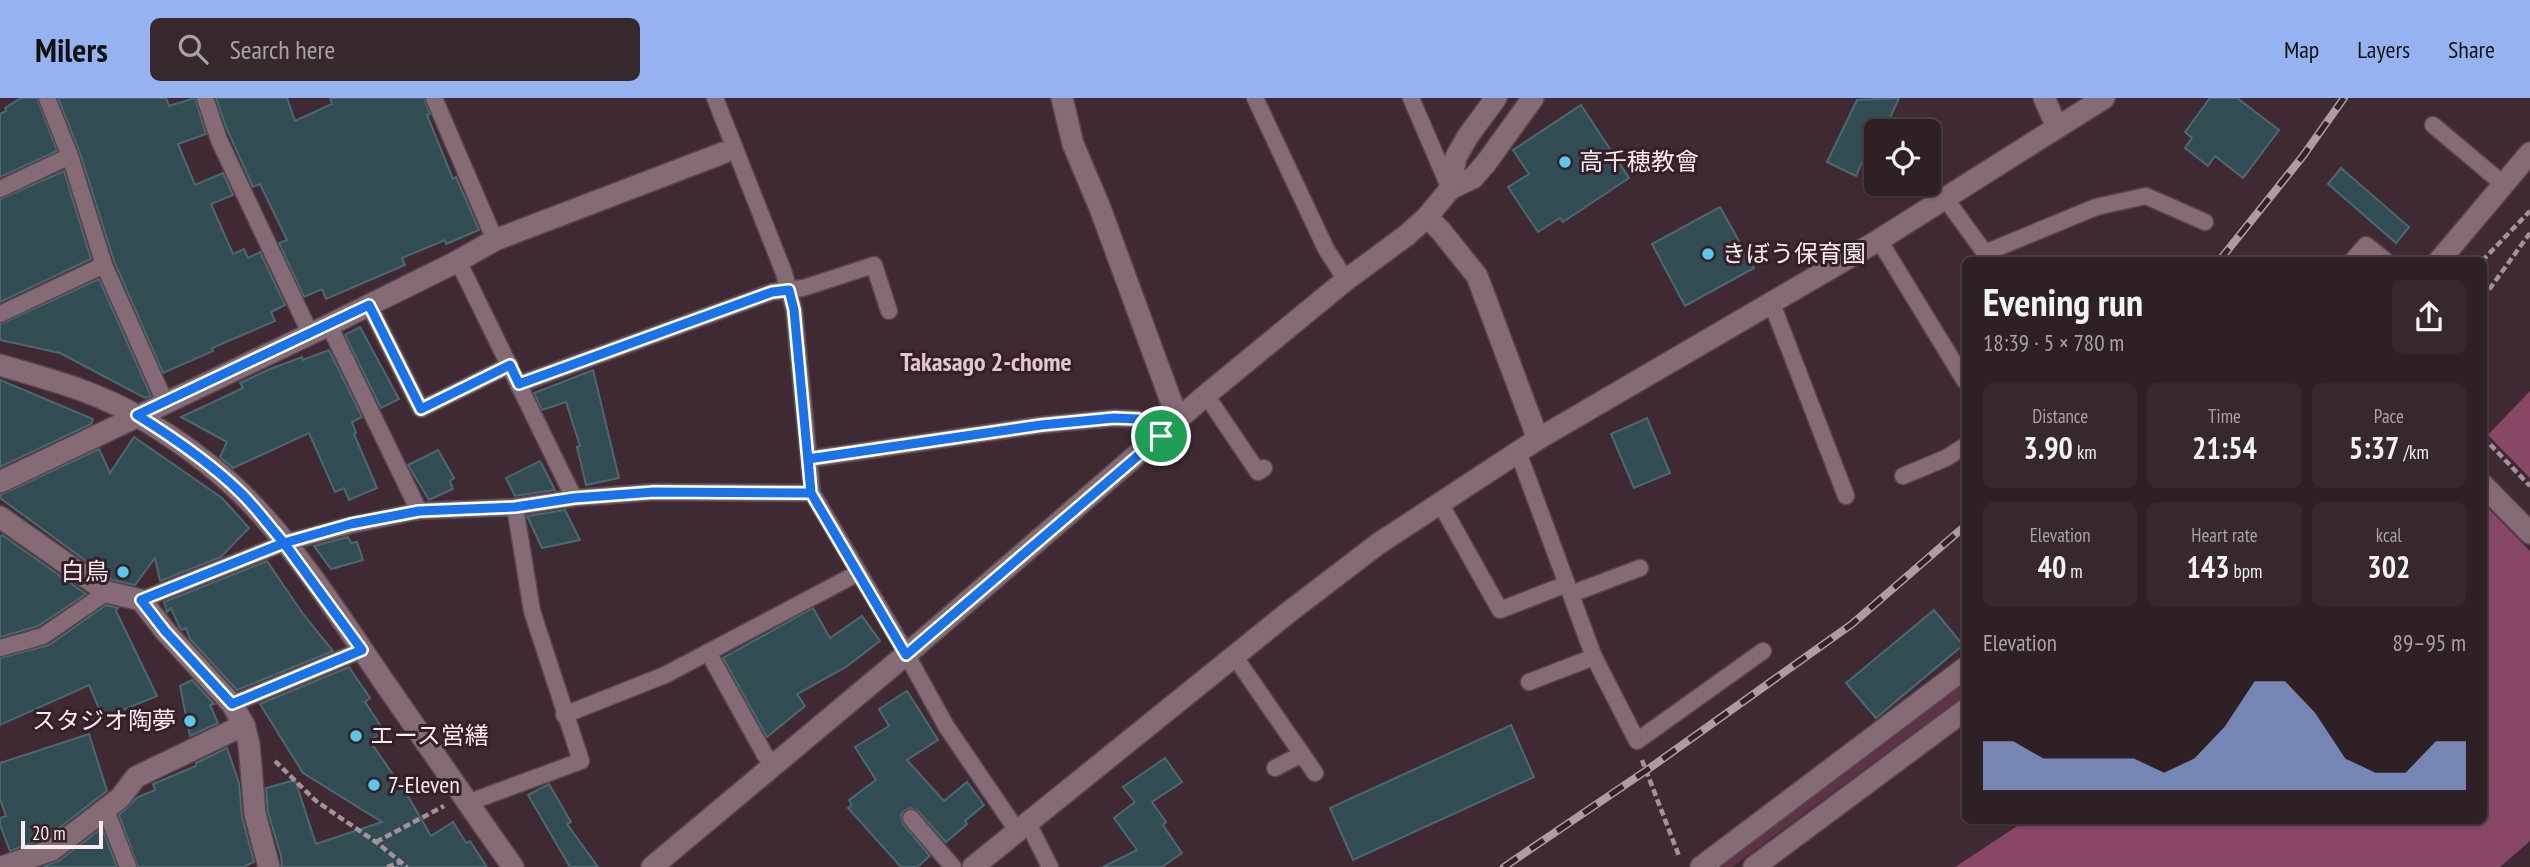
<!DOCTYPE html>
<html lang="en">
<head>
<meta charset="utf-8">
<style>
  :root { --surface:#2f2026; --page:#37282e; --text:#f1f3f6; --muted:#a7a3a7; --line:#4a3e43; --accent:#95b2f1 }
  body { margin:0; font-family:"PT Sans Narrow","Noto Sans JP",sans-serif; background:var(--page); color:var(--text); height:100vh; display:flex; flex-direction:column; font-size:26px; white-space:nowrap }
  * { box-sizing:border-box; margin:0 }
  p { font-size:23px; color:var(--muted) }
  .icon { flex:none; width:38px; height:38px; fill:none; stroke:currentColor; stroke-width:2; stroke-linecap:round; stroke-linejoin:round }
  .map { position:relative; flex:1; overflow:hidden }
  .details { position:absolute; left:1962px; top:159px; width:525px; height:567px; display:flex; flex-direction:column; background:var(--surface); border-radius:10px; box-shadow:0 2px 5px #0004,0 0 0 2px var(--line) }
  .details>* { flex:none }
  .fabs { position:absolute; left:1864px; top:21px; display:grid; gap:14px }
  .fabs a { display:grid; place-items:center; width:77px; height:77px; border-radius:10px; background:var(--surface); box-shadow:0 2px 5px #0004,0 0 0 2px var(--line); font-size:35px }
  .scale { position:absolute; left:21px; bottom:18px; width:82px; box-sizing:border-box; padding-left:7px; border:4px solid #f9ebf0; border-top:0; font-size:19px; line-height:24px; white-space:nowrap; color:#f9ebf0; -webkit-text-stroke:5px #342029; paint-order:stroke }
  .pin { position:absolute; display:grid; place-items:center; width:60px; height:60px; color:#fff; margin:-30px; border:4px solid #fff; border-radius:50%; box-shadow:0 2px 7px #0007 }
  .round { display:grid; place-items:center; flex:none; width:74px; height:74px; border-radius:10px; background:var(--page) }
  .summary { display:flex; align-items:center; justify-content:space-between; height:119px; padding:0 21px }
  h1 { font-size:38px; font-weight:600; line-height:52px }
  .stats { display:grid; grid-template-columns:repeat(3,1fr); gap:10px; height:119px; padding:7px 21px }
  .stats div { display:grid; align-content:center; border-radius:10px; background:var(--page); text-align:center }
  .stats b { font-size:30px; font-weight:600 }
  .stats small { font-size:19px; font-weight:400 }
  .stats p { font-size:19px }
  .chart { height:196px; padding:14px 21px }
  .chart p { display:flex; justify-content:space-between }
  .chart svg { width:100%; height:126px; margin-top:7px; fill:var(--accent); opacity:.7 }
  header { display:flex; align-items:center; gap:42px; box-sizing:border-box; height:98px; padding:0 35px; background:var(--accent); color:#111 }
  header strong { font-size:33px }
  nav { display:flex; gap:38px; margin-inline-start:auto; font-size:24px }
  .search { width:490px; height:63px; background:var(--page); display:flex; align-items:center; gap:18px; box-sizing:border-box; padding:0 24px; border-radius:10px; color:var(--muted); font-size:26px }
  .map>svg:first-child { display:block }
</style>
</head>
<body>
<header>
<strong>Milers</strong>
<div class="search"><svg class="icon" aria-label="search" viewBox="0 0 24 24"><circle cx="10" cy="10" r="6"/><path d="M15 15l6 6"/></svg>Search here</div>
<nav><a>Map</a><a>Layers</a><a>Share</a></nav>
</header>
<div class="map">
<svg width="2530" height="769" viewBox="0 0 2530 769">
  <rect width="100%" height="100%" fill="#3f2a33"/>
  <path fill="#5c3446" d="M1965,584V597L1732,769H1721L1720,767Z"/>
  <path fill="#884865" d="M2530,293V743L2500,769H1955L2025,723H2483V342Z"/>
  <path fill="#3f2a33" d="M2486,335L2530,380V453L2483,405V337Z"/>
  <g fill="#324c53" stroke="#4d676f" stroke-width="2">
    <path d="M21,0H37L57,53L0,79V16L6,13L5,10Z"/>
    <path d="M58,0H166L169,8L195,0L206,36L178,46L195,87L223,75L233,97L211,106L233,156L244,151L248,160L260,154L285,207L271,214L275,223L212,250L213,253L163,275L114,163L80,55Z"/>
    <path d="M216,0H287L295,23L332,6L330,0H424L430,16L427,17L453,81L456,79L479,132L446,146L445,142L402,160L405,167L326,201L322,191L304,199L279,145L287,142L260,86L253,89L226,29Z"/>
    <path d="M1899,0L1884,33H1876L1856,78L1827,64L1857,2Z"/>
    <path d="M2210,0H2237L2279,32L2243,80L2215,58L2208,68L2185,50L2192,40L2185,34Z"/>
    <path d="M1581,7L1629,80L1563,124L1560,120L1538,134L1508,89L1529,76L1513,52Z"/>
    <path d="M2341,70L2409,129L2396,145L2328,86Z"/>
    <path d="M64,73L91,161L0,204V101Z"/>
    <path d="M1720,109L1754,170L1685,208L1652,146Z"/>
    <path d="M99,181L151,298L145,300L60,255L0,242V226Z"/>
    <path d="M360,229L399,301L381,310L345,237Z"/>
    <path d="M329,252L362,319L352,324L356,335L354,336L377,390L349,402L344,390L335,394L309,335L233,370L220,359L227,344L181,319L243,290L240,285L270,271L302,259L303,262Z"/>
    <path d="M593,272L619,380L586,387L577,349L580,348L566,304L542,312L534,295Z"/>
    <path d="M0,282L93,321L91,326L0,369Z"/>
    <path d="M1647,320L1670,375L1634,390L1611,336Z"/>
    <path d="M134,339L222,400L249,430L221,459L160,483L155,460L135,487L112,482L0,400V397L99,351L110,375Z"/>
    <path d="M438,352L454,380L450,383L453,391L429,402L408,367Z"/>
    <path d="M540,363L555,392L515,398L506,380Z"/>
    <path d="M565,412L580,442L542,450L527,418Z"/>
    <path d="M2,437L86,496L38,528L0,539V438Z"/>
    <path d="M348,439L351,445L357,444L363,462L331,471L314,448Z"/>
    <path d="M267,463L303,516L333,553L237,592L190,541L186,530L182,532L179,528L171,510L167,514L164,504Z"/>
    <path d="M106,507L118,510L116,513L157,598L103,620L89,587L0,627V560L49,547Z"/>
    <path d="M813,510L830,540L862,518L880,543L846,569L797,596L805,608L767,639L723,560Z"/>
    <path d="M1934,512L1963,547L1876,620L1846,585Z"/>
    <path d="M349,569L370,600L365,604L384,633L370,643L409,700L431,738L453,724L466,745L470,743L487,769H282L281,758L268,714L266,690L295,682L316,746L382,724L303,675L260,606Z"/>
    <path d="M192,582L214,606L210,607L218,625L190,638L180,588Z"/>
    <path d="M907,593L938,642L907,662L944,703L967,684L984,707L965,723L967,726L946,744L918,713L910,710L904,713L901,717L903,726L930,758L917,769H901L848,710L852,707L849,702L876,682L855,649L889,628L879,611Z"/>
    <path d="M1511,627L1534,679L1353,762L1330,710Z"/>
    <path d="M89,636L107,693L46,740L10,753L0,727V720L6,718L0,701V665Z"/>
    <path d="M227,650L239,685L242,719L254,764L243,769H138L119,717L138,699L155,692L153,686L196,668V665Z"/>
    <path d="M1165,660L1182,684L1152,704L1166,724L1163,727L1182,755L1162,769H1103L1137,752L1114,720L1135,704L1123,689Z"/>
    <path d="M549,686L571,724L567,726L598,769H570L528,697Z"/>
    <path d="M102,730L117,769H43L60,762Z"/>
  </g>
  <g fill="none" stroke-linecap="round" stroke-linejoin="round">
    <defs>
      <g id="service">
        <path d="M47,0L70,58L104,167L165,304"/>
        <path d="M205,0L219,42L310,235"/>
        <path d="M434,0L495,142"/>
        <path d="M715,0L784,175L794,212L812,395L898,541L946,628L1018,734"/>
        <path d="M1255,0L1326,151L1346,182"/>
        <path d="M1411,0L1450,91"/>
        <path d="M2433,27L2503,86"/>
        <path d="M0,91L70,58"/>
        <path d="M1945,100L1985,155L2096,109L2146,98L2205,124"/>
        <path d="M1879,142L1965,283"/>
        <path d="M458,163L574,400"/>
        <path d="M2352,163L2366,147L2386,163"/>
        <path d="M1772,206L1846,398"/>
        <path d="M369,207L421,311L510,267"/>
        <path d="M0,216L104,167"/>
        <path d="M329,227L419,413"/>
        <path d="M519,286L772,194L803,190L874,167L889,213"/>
        <path d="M1206,297L1258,374L1264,370"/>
        <path d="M1518,354L1594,559L1637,643L1763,553"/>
        <path d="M809,361L1041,327L1114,320L1138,321L1151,328L1161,338"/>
        <path d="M1903,378L1946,360L1965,348"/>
        <path d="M1440,405L1500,512L1567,486"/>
        <path d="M1571,496L1640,470"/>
        <path d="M141,502L284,445L351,427L419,413L515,409L574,400L654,394L812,395"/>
        <path d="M0,550L43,538L107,494"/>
        <path d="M708,554L765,657L775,667"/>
        <path d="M1235,559L1315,675"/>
        <path d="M1529,584L1594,559"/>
        <path d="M232,606L362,552"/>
        <path d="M564,617L665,577L858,475"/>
        <path d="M1275,670L1302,656"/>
        <path d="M467,705L581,663L532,513L515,409"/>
        <path d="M106,712L128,769"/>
        <path d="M911,720L953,769"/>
        <path d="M1028,725L1050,769"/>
      </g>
      <g id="minor">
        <path d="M1062,0L1073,46L1100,110L1178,322"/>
        <path d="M2044,0L2057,29"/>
        <path d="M1450,91L1473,80L1486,65L1533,0"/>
        <path d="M1450,91L1456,59L1468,38L1496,0"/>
        <path d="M1427,119L1441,133L1477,178L1538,341"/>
        <path d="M2439,163L2530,55"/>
        <path d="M0,384L329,227L458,163L495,142L723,55"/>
        <path d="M2483,387L2530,435"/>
        <path d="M0,419L107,494L141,502L165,533L232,606L244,627L249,646L255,716L269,769"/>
        <path d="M2,769L52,752L120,700L136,679L244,627"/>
        <path d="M1701,769L1965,570"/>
        <path d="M1754,769L1965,612"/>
      </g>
      <g id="tertiary">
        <path d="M652,769L915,549L1206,297L1346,182L1407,137L1427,119L1450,91"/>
        <path d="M973,769L1289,514L1378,446L1538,341L1879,142L2104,0"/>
      </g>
      <path id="secondary" d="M0,267C47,281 96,293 139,319C175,340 211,366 241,395C295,448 340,519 382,581C426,644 469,707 513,769"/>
    </defs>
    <use href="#service" stroke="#58464e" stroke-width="19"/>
    <use href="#minor" stroke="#58464e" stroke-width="24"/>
    <use href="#tertiary" stroke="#58464e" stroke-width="24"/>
    <use href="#secondary" stroke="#58464e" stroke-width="24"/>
    <g stroke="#a39298" stroke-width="4.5" stroke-dasharray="7 3.5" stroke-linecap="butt">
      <path d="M2482,163L2530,113"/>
      <path d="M2483,200L2530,135"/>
      <path d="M2483,339L2530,388"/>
      <path d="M1642,662L1679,758"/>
      <path d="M275,663L316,703L376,744L407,769"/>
      <path d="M376,744L444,708"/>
      <path d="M387,769L401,764"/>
    </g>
    <use href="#service" stroke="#846b75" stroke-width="16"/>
    <use href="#minor" stroke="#846b75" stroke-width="21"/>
    <use href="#tertiary" stroke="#846b75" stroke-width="21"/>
    <use href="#secondary" stroke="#846b75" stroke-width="21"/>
    <defs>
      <g id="rail">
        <path d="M2219,163L2303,58L2344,0"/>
        <path d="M1504,769L1647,672L1852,526L1965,428"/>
      </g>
    </defs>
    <use href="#rail" stroke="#ad9ca3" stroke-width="8"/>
    <use href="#rail" stroke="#342029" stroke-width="5" stroke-dasharray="16" stroke-linecap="butt"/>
  </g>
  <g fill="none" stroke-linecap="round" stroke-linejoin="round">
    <defs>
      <path id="route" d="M1161,338L1151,328L1138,321L1114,320L1041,327L808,361L811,395L654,394L574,400L515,409L419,413L351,426L284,445L362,552L232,606L165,533L141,502L284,445C270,429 257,411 242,396C211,365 174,340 137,317L369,207L421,311L510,267L519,286L772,194L789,192L794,212L811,395L906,557L1161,338"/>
    </defs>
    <use href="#route" stroke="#fff" stroke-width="14"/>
    <use href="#route" stroke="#1a73e8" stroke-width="9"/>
  </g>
  <g fill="#5ac8e6" stroke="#342029" stroke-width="2.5">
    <circle cx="1565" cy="64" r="7"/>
    <circle cx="1708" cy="156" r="7"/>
    <circle cx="123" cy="474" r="7"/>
    <circle cx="190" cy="623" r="7"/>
    <circle cx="356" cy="638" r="7"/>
    <circle cx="374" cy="687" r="7"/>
  </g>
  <g text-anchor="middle" stroke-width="6" stroke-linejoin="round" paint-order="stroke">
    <g font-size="24" fill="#f9ebf0" stroke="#342029" text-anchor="start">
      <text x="1579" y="72">高千穂教會</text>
      <text x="1722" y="164">きぼう保育園</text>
      <text x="109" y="482" text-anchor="end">白鳥</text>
      <text x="176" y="631" text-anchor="end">スタジオ陶夢</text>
      <text x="370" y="646">エース営繕</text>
      <text x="388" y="695">7-Eleven</text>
    </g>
    <g font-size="26" font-weight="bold" fill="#e2c6d1" stroke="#342029">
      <text x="986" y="273">Takasago 2-chome</text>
    </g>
  </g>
</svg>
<div class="fabs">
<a><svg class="icon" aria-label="locate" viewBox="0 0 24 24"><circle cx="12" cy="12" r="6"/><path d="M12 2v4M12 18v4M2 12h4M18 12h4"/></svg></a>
</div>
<div class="scale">20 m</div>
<div class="pin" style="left:1161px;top:338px;background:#1e9e55"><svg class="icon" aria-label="arrive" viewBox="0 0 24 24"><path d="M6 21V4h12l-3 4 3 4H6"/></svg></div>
<section class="details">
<div class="summary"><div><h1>Evening run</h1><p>18:39 · 5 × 780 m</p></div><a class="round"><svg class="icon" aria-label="share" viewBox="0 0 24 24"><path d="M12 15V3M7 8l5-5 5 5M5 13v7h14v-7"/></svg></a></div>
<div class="stats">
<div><p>Distance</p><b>3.90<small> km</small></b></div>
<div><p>Time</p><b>21:54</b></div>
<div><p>Pace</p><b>5:37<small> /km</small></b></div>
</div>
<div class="stats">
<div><p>Elevation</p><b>40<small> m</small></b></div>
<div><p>Heart rate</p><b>143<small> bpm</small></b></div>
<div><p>kcal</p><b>302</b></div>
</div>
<div class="chart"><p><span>Elevation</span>89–95 m</p>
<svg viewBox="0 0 160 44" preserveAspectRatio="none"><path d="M0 44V27L10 27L20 33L30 33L40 33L50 33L60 38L70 33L80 22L90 6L100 6L110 17L120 33L130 38L140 38L150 27L160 27V44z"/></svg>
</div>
</section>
</div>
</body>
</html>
